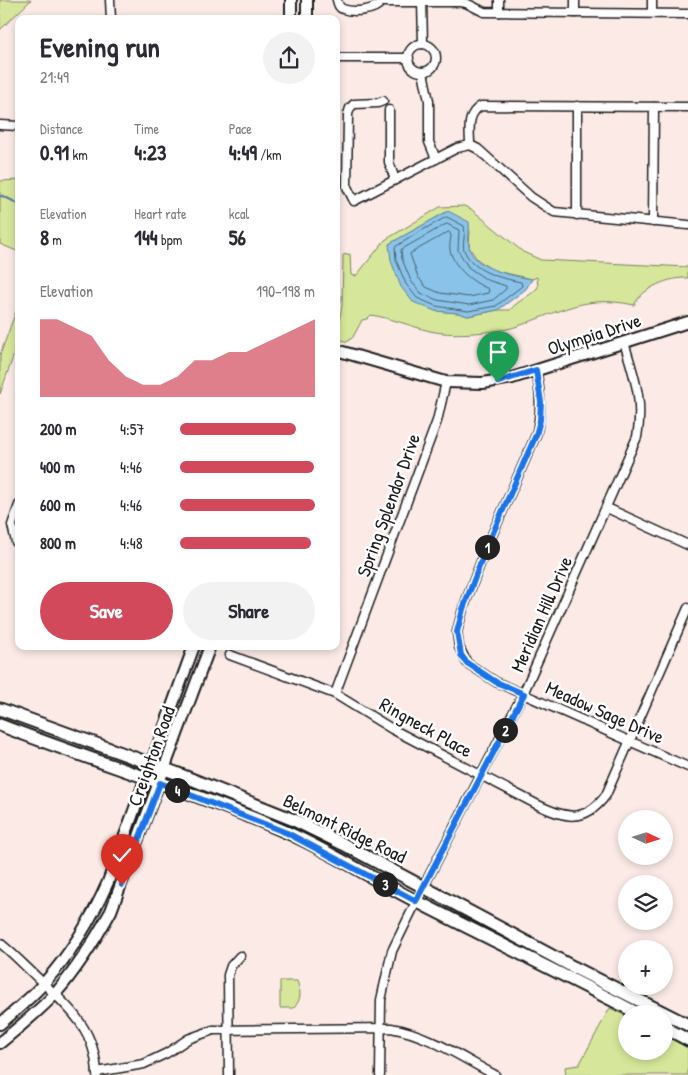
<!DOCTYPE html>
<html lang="en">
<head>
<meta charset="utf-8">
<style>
  :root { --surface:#fff; --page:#f2f2f3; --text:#2b2b33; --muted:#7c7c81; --accent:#d1495b }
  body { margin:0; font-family:"Patrick Hand",sans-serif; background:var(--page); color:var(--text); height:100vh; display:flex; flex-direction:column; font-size:19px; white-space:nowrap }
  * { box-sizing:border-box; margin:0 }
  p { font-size:16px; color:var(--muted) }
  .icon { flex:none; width:28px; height:28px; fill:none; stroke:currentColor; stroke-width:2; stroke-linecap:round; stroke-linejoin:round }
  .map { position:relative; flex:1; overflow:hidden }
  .panel { position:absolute; left:15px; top:15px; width:325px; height:635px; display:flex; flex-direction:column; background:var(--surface); border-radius:10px; box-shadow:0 2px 8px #0003 }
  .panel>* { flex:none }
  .needle { width:32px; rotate:94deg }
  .tools { position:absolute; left:618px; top:810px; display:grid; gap:10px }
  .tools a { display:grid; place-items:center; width:55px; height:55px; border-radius:50%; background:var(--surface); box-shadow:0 2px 8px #0003; font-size:25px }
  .pin { position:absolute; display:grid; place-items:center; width:42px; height:42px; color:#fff; margin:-51px -21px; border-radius:50% 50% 50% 0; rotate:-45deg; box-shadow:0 0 5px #0007 }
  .pin .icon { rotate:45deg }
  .km { position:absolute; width:25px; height:25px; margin:-12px; border-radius:50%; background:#222; color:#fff; font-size:14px; line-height:25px; text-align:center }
  .round { display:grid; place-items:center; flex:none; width:52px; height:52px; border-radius:26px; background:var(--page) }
  .head { display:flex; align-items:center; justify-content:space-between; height:85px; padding:0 25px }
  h1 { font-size:28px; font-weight:700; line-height:38px }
  .metrics { display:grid; grid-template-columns:repeat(3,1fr); gap:8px; height:85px; padding:5px 25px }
  .metrics div { display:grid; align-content:center }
  .metrics b { font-size:21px; font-weight:700 }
  .metrics small { font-size:14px; font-weight:400 }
  .metrics p { font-size:14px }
  .chart { height:140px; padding:10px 25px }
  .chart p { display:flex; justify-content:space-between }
  .chart svg { width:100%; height:90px; margin-top:5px; fill:var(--accent); opacity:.7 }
  .button { display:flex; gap:10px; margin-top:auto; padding:10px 25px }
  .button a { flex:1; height:58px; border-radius:30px; background:var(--accent); color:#fff; font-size:20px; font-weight:700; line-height:58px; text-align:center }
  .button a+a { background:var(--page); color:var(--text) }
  ul { padding:0 25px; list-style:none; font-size:16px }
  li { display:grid; grid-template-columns:80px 60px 1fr; align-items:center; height:38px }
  li i { height:12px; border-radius:6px; background:var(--accent) }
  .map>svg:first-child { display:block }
</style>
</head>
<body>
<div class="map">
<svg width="688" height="1075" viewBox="0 0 688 1075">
  <rect width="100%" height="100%" fill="#fbeae6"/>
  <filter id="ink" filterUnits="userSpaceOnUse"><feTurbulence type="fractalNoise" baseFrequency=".02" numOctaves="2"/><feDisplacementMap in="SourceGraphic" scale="10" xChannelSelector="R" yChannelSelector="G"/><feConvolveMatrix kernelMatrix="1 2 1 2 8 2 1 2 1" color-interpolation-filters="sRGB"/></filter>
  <g filter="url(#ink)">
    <g fill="#d6e79b" stroke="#79825c" fill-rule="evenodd">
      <path d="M0,0H31L0,30Z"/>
      <path d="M19,180V252L0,244V181Z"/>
      <path d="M464,206L471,209L523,252L541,260L688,267V278C670,277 643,287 634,305C597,297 576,304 542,317C528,322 516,328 502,330C479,333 453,336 430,331C410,326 391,318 371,315L367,319L362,320L353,337L347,342L342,340L338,336V327L342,306L343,255L350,254L351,275L356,276L385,240L440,207ZM448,211L470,231L469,247L477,259L492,270L532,279L537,277L538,287C530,297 518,300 510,310H498L468,316L458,313L435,311L389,244Z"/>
      <path d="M19,303V340L0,394V355Z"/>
      <path d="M280,981H297C301,992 302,998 294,1008H280Z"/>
      <path d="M610,1008L626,1016V1051H664V1035L688,1048V1075H566L565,1067L579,1065Z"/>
    </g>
    <path fill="#8ac3e9" stroke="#5e8097" d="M448,211L469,222C470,230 468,238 469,246C472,269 514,276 532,279L526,289L498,310L468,316L458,313L435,311L413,302L401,287L391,261L389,244Z"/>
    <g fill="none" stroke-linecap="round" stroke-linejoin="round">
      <g stroke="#485f6e" stroke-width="1">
        <path d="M447,217L464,226C466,233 462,243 464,250C473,272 500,278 521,282L522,286L496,306L468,311L436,306L417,298L406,284L396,260L395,247L421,231Z"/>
        <path d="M447,224L459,230L458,250L468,267L487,280L506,286V289L493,300L469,305L437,300L421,293L411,281L402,259L401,250Z"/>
        <path d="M449,232L451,235C451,240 449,245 450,250C454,268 473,283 489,289L488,293L469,297L440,293L426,287L418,277L410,254Z"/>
      </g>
      <path stroke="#5e8097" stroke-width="2.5" d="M0,196H3L19,204"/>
      <defs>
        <g id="minor">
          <path d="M110,0L111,19"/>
          <path d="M337,0C338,4 339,8 343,9C353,13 375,11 381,2H461L466,3L484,12L688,14"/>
          <path d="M422,0L423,44"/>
          <path d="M575,0V13"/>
          <path d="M499,12V0"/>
          <path d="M652,13V0"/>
          <circle cx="422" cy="58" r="14"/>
          <path d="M336,58H409"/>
          <path d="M423,72L429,101V142L436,159"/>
          <path d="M383,101L378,103L354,104L350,108L348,114L347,187L354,201L457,148L470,145L478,149L531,197L554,212L688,225"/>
          <path d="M389,110V162L395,180"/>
          <path d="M0,125L19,126"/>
          <path d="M470,145C470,131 466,114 481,106L688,107"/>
          <path d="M577,215V106"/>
          <path d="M653,222L654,107"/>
          <path d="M536,370C541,393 542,413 536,435L485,551L463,609L457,632L459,647L467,663L496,682L688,767"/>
          <path d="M607,508L688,545"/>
          <path d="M16,542L12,525L19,505"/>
          <path d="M230,655L335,694L392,729L536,804C564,818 585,824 606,795L688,608"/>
          <path d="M335,694L437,421L446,382"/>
          <path d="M0,943C15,955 28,969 42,982C72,1010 96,1032 97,1075"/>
          <path d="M97,1072L144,1064L167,1053L188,1039L213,1030L391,1028C428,1034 462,1058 495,1075"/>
          <path d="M229,1075L228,975L231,966L240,956"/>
          <path d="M380,1075L381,1000L392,951L428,878L523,694L637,437C644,400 634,377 624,342"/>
        </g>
        <g id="tertiary">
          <path d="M291,19V0"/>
          <path d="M307,19V0"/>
          <path d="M336,350L446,382L483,383L512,378L688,322"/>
          <path d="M0,1024C15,1011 32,997 45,982C72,952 92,918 108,882L194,646"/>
          <path d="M0,1043C19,1027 38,1012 55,994C77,969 95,940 111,911L210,646"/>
        </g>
        <g id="secondary">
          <path d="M0,709L176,773L294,820L343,844L573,967L688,1025"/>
          <path d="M0,725C95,762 193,791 286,832C331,852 373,879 416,901C490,939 565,975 639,1014"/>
          <path d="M664,1027L688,1040"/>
        </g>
      </defs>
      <use href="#minor" stroke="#1c1c1c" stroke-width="11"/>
      <use href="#tertiary" stroke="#1c1c1c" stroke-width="14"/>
      <use href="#secondary" stroke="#1c1c1c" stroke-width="15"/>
      <use href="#minor" stroke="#fff" stroke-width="8"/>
      <use href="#tertiary" stroke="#fff" stroke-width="10"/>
      <use href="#secondary" stroke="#fff" stroke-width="11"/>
    </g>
  </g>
  <g fill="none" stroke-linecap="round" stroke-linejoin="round" filter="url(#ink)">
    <defs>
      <path id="route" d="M122,885L160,783L287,833L416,901L524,694L496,682L467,663L461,655L457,632L463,609L485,551L536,435L540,420L541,402L536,370L498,382"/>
    </defs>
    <use href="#route" stroke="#fff" stroke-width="10"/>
    <use href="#route" stroke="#1a73e8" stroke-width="6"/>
  </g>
  <g text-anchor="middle" stroke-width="5" stroke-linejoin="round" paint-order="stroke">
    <g font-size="19" fill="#1c1c1c" stroke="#fff">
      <text transform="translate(594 334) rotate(-18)" y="7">Olympia Drive</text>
      <text transform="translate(388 505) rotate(-70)" y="7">Spring Splendor Drive</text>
      <text transform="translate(541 614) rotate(-66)" y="7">Meridian Hill Drive</text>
      <text transform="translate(605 712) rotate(24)" y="7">Meadow Sage Drive</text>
      <text transform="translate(426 727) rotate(29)" y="7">Ringneck Place</text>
      <text transform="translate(151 756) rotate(-70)" y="7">Creighton Road</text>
      <text transform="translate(345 828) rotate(26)" y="7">Belmont Ridge Road</text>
    </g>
  </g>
</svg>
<div class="tools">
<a><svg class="needle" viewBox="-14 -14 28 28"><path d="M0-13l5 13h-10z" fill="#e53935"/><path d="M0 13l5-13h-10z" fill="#7c7c81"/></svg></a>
<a><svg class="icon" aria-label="layers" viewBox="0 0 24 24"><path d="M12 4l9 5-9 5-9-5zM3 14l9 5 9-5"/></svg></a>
<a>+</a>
<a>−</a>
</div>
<div class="pin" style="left:498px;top:382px;background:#1e9e55"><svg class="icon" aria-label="arrive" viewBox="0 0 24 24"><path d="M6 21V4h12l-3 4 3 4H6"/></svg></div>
<div class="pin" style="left:122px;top:885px;background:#d93025"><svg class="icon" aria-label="check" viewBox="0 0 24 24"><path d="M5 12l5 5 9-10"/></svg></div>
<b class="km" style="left:487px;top:547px">1</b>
<b class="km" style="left:505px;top:730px">2</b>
<b class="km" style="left:385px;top:884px">3</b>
<b class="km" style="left:177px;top:790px">4</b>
<section class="panel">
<div class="head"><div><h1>Evening run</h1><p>21:49</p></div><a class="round"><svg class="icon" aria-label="share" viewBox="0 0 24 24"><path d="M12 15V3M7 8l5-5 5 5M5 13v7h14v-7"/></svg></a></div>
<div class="metrics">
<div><p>Distance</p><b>0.91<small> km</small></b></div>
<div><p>Time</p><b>4:23</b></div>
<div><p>Pace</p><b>4:49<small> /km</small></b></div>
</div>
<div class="metrics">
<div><p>Elevation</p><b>8<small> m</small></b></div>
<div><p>Heart rate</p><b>144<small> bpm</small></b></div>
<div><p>kcal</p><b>56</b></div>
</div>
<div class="chart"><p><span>Elevation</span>190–198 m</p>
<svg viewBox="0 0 160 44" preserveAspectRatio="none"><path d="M0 44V6L10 6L20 10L30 14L40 26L50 34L60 38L70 38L80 34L90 26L100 26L110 22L120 22L130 18L140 14L150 10L160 6V44z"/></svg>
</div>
<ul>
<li><b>200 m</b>4:57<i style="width:86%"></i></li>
<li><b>400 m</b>4:46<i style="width:99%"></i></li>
<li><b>600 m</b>4:46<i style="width:100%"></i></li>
<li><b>800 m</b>4:48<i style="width:97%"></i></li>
</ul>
<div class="button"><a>Save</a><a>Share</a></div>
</section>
</div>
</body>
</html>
